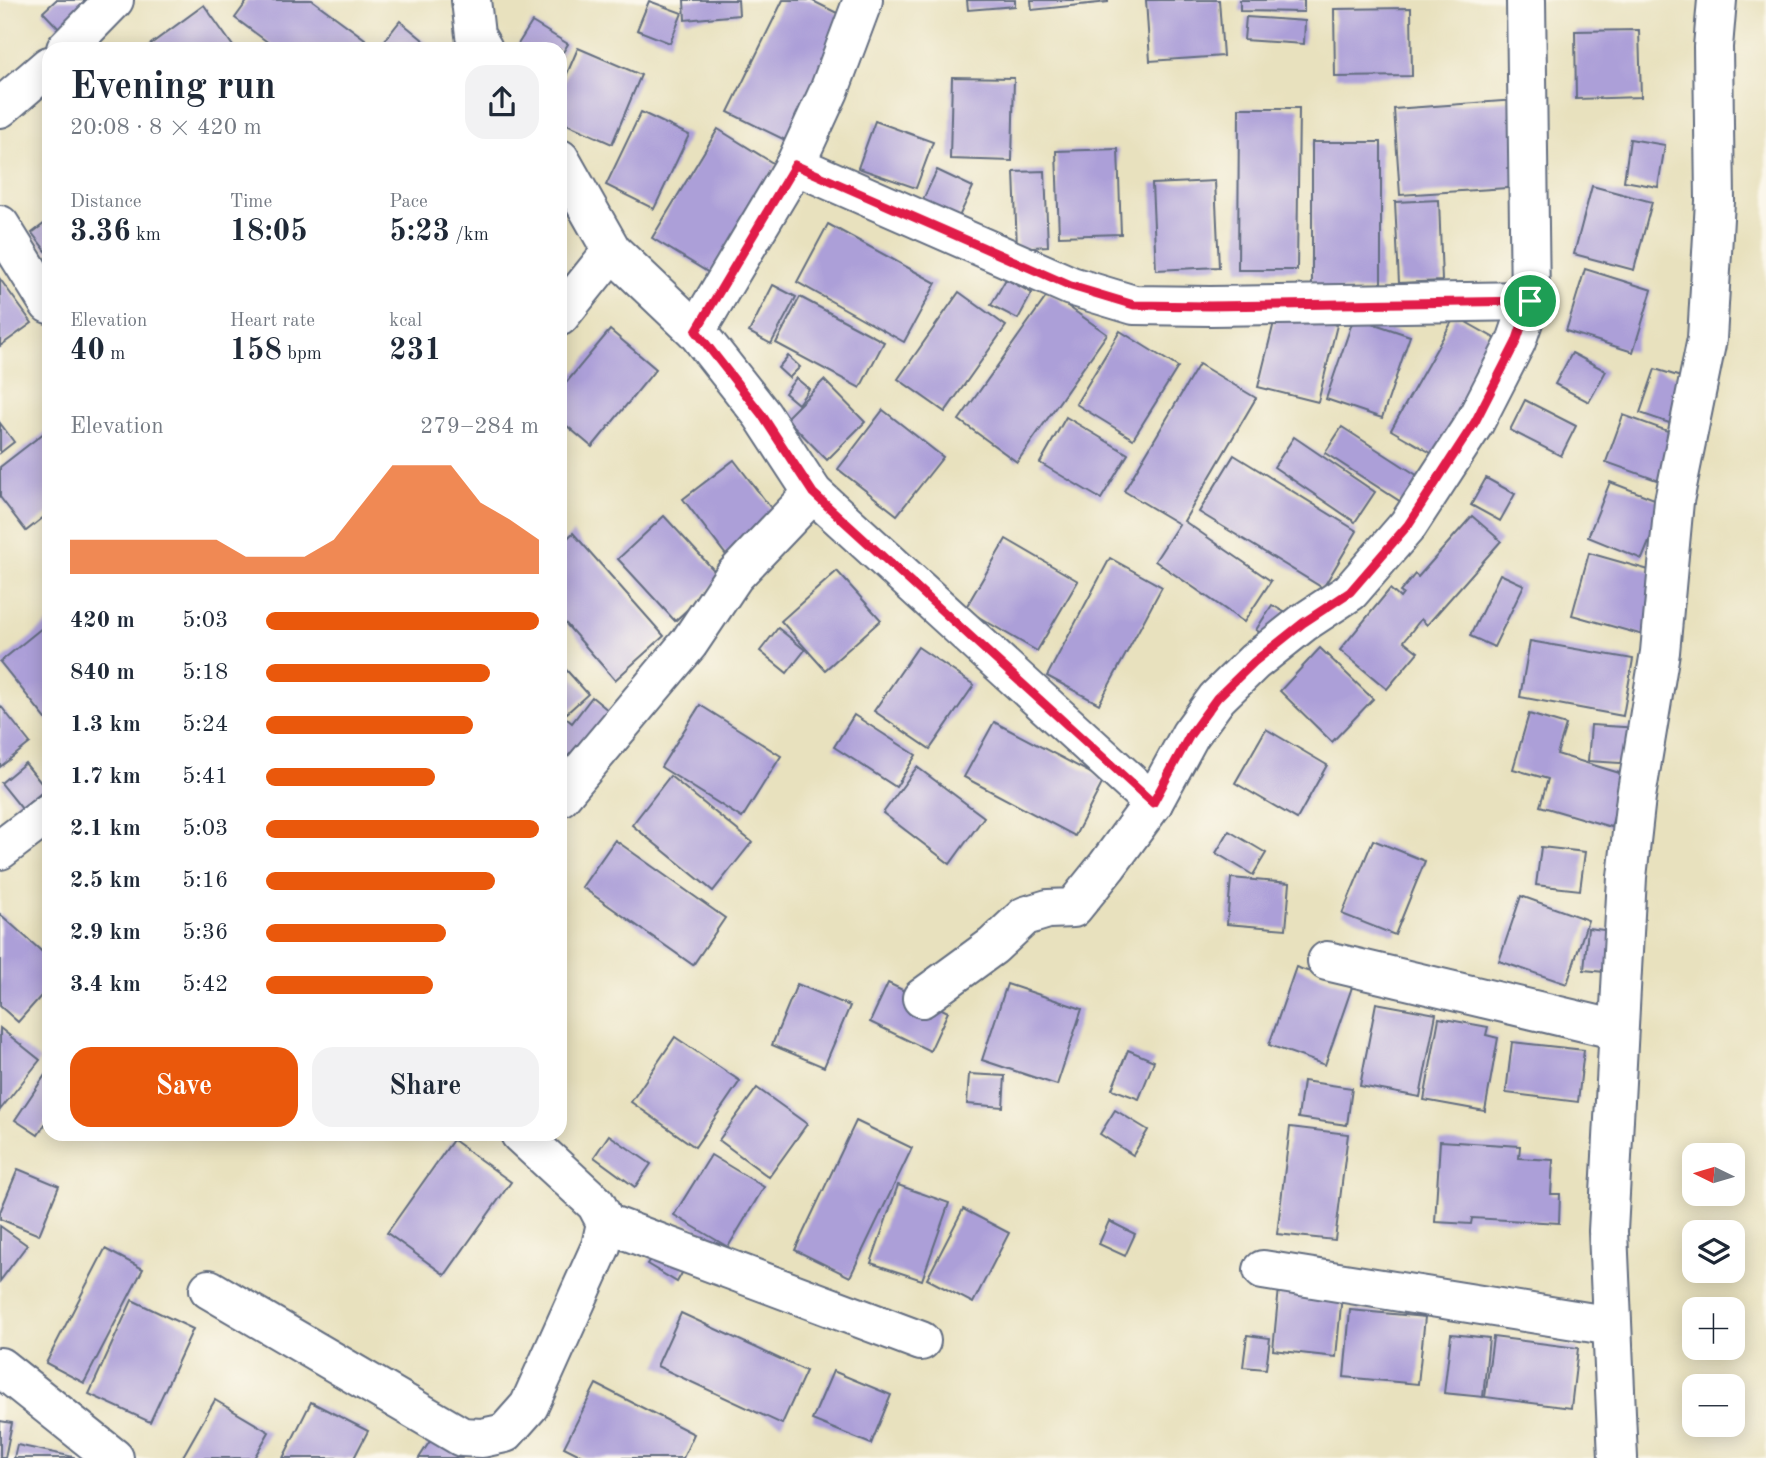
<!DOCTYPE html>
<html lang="en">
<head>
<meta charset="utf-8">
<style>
  :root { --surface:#fff; --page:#f2f2f3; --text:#1f2937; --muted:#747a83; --accent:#ea580c }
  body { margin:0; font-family:"Old Standard TT",serif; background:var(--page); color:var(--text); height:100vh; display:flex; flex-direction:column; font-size:26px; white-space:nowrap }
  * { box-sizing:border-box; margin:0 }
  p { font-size:23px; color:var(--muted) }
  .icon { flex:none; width:38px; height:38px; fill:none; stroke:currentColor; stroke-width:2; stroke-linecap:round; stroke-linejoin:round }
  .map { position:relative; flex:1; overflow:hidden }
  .drawer { position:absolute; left:42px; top:42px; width:525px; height:1099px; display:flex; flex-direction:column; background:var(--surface); border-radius:21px; box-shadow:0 4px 18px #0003 }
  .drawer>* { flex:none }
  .needle { width:46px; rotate:275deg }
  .tools { position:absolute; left:1682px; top:1143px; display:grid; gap:14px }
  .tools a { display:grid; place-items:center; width:63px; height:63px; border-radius:14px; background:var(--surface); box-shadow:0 4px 18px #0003; font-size:35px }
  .pin { position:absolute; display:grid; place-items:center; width:60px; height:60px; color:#fff; margin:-30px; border:4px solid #fff; border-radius:50%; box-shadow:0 2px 7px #0007 }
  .round { display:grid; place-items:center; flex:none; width:74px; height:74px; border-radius:21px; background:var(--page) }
  .headline { display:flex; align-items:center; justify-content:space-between; height:119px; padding:0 28px }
  h1 { font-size:38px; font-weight:700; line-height:52px }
  .figures { display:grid; grid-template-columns:repeat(3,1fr); gap:10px; height:119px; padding:7px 28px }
  .figures div { display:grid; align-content:center }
  .figures b { font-size:30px; font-weight:700 }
  .figures small { font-size:19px; font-weight:400 }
  .figures p { font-size:19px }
  .chart { height:196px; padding:14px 28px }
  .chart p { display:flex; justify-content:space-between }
  .chart svg { width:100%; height:126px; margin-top:7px; fill:var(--accent); opacity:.7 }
  .button { display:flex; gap:14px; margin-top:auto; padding:14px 28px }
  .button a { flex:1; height:80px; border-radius:21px; background:var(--accent); color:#fff; font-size:28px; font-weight:700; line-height:80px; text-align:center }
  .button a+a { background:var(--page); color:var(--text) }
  ul { padding:0 28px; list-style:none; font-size:23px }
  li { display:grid; grid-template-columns:112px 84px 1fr; align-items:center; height:52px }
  li i { height:18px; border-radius:9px; background:var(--accent) }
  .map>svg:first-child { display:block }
</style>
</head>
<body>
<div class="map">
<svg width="1766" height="1458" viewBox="0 0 1766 1458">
  <rect width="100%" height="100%" fill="#fbf7ec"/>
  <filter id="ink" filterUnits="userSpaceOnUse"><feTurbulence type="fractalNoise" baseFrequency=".0143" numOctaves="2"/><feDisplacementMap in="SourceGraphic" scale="14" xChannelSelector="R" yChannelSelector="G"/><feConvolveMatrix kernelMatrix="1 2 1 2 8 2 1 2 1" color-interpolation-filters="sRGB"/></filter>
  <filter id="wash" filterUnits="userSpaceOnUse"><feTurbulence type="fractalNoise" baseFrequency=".00686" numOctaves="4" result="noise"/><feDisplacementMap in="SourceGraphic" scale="28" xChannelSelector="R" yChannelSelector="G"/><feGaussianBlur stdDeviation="1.57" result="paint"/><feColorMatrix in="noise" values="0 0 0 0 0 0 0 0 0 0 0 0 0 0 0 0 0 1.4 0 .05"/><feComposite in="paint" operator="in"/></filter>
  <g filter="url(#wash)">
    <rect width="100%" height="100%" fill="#e8e1be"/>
    <g id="blocks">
      <g fill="#ac9fd8">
        <path d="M56,0H93L63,33L43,12Z"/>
        <path d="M248,0H312L365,39L358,49H277L235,18Z"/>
        <path d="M684,0H738L739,15L685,20Z"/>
        <path d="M783,0H811L847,18L787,141L728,112Z"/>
        <path d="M967,0H1015V6L968,10Z"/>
        <path d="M1031,0H1108V2L1032,10Z"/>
        <path d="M1146,0H1219L1223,56L1150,61Z"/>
        <path d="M1240,0H1304V12L1240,11Z"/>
        <path d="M649,1L682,13L670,43L637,30Z"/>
        <path d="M204,5L235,49H144Z"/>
        <path d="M1411,8L1412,76L1335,77L1334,9Z"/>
        <path d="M1246,17L1305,21L1304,44L1244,40Z"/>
        <path d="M400,21L434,49H378Z"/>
        <path d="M532,22L568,44L560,57V49H515Z"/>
        <path d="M1639,30L1641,97L1576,99L1575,31Z"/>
        <path d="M578,48L641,75L612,144L560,121V90Z"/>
        <path d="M952,77L1014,78L1012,161L950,159Z"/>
        <path d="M1516,100L1522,187L1400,195L1394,109Z"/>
        <path d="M1239,108H1299L1297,270H1238Z"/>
        <path d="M641,112L689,135L654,209L606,185Z"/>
        <path d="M875,121L933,142L916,188L858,168Z"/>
        <path d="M718,129L776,165L711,274L652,238Z"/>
        <path d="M1630,139L1665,145L1658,187L1624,181Z"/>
        <rect x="1312" y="142" width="69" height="148"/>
        <path d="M1118,149L1121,234L1059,236L1056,151Z"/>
        <path d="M937,170L973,187L956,223L920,206Z"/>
        <path d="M1045,171L1048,246L1017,248L1014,172Z"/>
        <path d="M1215,181L1219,267L1156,270L1152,184Z"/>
        <path d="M1592,186L1652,202L1634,270L1574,254Z"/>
        <path d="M1439,200L1442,281L1399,283L1395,202Z"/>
        <path d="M49,220V255L32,233Z"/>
        <path d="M828,224L936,283L904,342L797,282Z"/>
        <path d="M1585,269L1652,290L1633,352L1566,331Z"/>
        <path d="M0,279L32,323L0,346Z"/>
        <path d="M1006,279L1032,293L1018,319L991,305Z"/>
        <path d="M773,285L796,297L771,344L749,332Z"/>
        <path d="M959,292L1006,326L945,412L898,379Z"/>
        <path d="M1049,293L1107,334L1017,462L959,420Z"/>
        <path d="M800,297L884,342L860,388L776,343Z"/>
        <path d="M1277,310L1337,325L1318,402L1258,387Z"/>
        <path d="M1455,316L1503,343L1438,457L1391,430Z"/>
        <path d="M1354,317L1410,336L1382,418L1326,399Z"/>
        <path d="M610,330L656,369L592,447L560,420V390Z"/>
        <path d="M1120,331L1178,367L1133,439L1076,404Z"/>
        <path d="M1572,353L1606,371L1589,402L1555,384Z"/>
        <path d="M788,356L800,367L789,378L778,368Z"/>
        <path d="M1199,364L1256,398L1184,521L1271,581L1244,622L1155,561L1179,524L1124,491Z"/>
        <path d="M1655,369L1697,382L1681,427L1640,413Z"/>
        <path d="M796,378L809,389L798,404L785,393Z"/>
        <path d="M824,380L865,422L827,460L786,418Z"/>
        <path d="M1525,400L1576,426L1561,456L1510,430Z"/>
        <path d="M883,410L943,457L897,515L838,469Z"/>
        <path d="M1623,415L1679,435L1662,482L1606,462Z"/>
        <path d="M1066,417L1128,454L1101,499L1040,463Z"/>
        <path d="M0,423L14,442L0,453Z"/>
        <path d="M1342,427L1426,481L1409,507L1325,453Z"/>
        <path d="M49,429V513L26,531L0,497V467Z"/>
        <path d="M1294,437L1375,492L1355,522L1274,467Z"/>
        <path d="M1234,455L1357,531L1323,588L1199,512Z"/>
        <path d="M734,460L777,516L726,555L683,499Z"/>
        <path d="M1486,478L1515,494L1500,521L1471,505Z"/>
        <path d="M1610,482L1665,503L1642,559L1588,537Z"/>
        <path d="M664,516L721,578L675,621L618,559Z"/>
        <path d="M1472,516L1501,541L1427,625L1421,619L1404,641L1418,652L1387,689L1340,650L1390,589L1400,598L1403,594L1400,592L1415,574L1418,577Z"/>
        <path d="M573,533L664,636L615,680L560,617V545Z"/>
        <path d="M1006,539L1078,581L1037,651L965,609Z"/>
        <path d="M1589,553L1656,572L1650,637L1572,615Z"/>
        <path d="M1110,558L1162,587L1099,704L1047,676Z"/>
        <path d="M837,571L881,620L825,670L781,621Z"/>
        <path d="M1500,574L1524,585L1494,647L1470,636Z"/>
        <path d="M1272,605L1291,616L1276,642L1256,630Z"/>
        <path d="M48,623L49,625V723L0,662Z"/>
        <path d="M778,628L805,650L787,673L760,651Z"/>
        <path d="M1530,641L1633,659L1623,716L1520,697Z"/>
        <path d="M918,647L974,685L930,749L874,711Z"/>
        <path d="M1320,648L1373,699L1332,742L1280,691Z"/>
        <path d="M560,663L588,694L567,713L560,705Z"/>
        <path d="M592,697L615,716L571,771L560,762V713L572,723Z"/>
        <path d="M0,705L30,743L0,767Z"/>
        <path d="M700,705L781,756L742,818L661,767Z"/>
        <path d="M1529,714L1566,725L1557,754L1626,775L1611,827L1540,806L1548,779L1513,769Z"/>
        <path d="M854,715L916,755L896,787L834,747Z"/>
        <path d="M994,722L1104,780L1075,836L964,777Z"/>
        <path d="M1591,725L1639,728L1636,764L1588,761Z"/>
        <path d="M1266,729L1327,765L1297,819L1235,783Z"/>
        <path d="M25,763L46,789L22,809L1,783Z"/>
        <path d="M917,767L984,817L950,864L883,813Z"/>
        <path d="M670,776L752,842L713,891L632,825Z"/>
        <path d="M1229,831L1266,853L1253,875L1216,853Z"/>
        <path d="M615,840L725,918L693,965L582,887Z"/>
        <path d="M1373,840L1425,861L1395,935L1342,914Z"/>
        <path d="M1541,847L1585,852L1580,890L1536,885Z"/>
        <path d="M1231,878L1290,883L1286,929L1227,924Z"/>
        <path d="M1521,896L1588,920L1567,984L1499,961Z"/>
        <path d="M0,914L49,958V987L18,1022L0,1006Z"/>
        <path d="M1588,928L1620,932L1615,973L1584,970Z"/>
        <path d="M1296,967L1352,987L1325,1065L1269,1045Z"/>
        <path d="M888,983L948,1012L930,1051L870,1022Z"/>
        <path d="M797,984L850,1006L824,1067L772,1045Z"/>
        <path d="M1007,984L1082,1009L1057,1085L982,1060Z"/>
        <path d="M1376,1003L1436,1014L1420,1097L1360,1086Z"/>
        <path d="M1439,1018L1488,1027L1486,1035L1498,1038L1485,1111L1424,1100Z"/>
        <path d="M0,1028L40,1060L0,1110Z"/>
        <path d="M675,1037L740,1081L695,1147L631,1102Z"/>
        <path d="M1512,1042L1584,1050L1578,1102L1506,1093Z"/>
        <path d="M1128,1050L1154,1061L1139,1099L1112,1089Z"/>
        <path d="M49,1069V1118L38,1135L15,1120Z"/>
        <path d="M969,1074L1005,1076L1003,1107L967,1104Z"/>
        <path d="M1303,1081L1352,1088L1347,1125L1298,1118Z"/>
        <path d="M757,1088L807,1124L769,1177L719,1140Z"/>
        <path d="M1115,1110L1148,1130L1133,1155L1100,1134Z"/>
        <path d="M856,1121L912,1148L850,1277L795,1250Z"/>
        <path d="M1290,1127L1348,1134L1335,1240L1277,1234Z"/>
        <path d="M609,1135L651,1164L635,1187L594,1157Z"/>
        <path d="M453,1140L511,1182L445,1275L387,1233Z"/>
        <path d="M1440,1141L1520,1146L1519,1158L1553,1160L1551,1194H1560L1559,1223L1472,1218L1471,1224L1435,1222Z"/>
        <path d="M711,1155L764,1187L728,1247L674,1215Z"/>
        <path d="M18,1169L59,1186L39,1235L0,1219V1212Z"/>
        <path d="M898,1185L949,1203L922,1280L871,1263Z"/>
        <path d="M963,1209L1009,1233L973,1303L927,1279Z"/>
        <path d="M1109,1221L1135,1234L1125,1256L1099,1244Z"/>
        <path d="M0,1226L27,1245L0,1281Z"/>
        <path d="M658,1247L687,1264L677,1282L647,1264Z"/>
        <path d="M105,1249L143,1269L84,1383L46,1363Z"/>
        <path d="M1279,1288L1342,1295L1336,1357L1273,1350Z"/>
        <path d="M132,1300L193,1329L150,1422L89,1394Z"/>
        <path d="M1350,1310L1425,1317L1418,1384L1344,1377Z"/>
        <path d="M681,1313L806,1371L782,1424L657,1366Z"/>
        <path d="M1451,1334L1489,1338L1483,1397L1444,1393Z"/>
        <path d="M1247,1335L1270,1338L1266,1369L1243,1367Z"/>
        <path d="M1493,1337L1578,1348L1571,1408L1485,1397Z"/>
        <path d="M833,1371L891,1395L871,1444L812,1420Z"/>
        <path d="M596,1384L694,1434L683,1458H586L564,1447Z"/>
        <path d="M215,1400L269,1432L254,1458H182Z"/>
        <path d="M311,1402L368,1431L354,1458H283Z"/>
        <path d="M0,1421L12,1423L5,1458H0Z"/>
        <path d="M434,1435L464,1455L462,1458H419Z"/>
        <path d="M17,1445L74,1457V1458H14Z"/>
      </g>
    </g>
  </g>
  <g filter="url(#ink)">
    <use href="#blocks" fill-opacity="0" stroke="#636d80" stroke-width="2"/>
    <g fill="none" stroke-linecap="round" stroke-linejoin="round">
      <defs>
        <g id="minor">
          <path d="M471,0L475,35L483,49"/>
          <path d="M66,49L114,0"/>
          <path d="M0,108L49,66"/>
          <path d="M560,159L612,251L696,331L762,415L813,493L1153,803"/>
          <path d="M795,165L1071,286L1134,305L1210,306L1530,301"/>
          <path d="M0,225L49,304"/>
          <path d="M560,316L612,251"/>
          <path d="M696,331L795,165L829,91L863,0"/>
          <path d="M560,797L689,643L734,576L813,493"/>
          <path d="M0,850L49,813"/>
          <path d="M1327,961L1618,1030"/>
          <path d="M922,998L993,946L1025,916L1048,909L1073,908L1107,866L1153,803L1190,735L1217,698L1254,662L1303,623L1350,592L1408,525L1475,422L1516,342L1530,301L1526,0"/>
          <path d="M520,1134L596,1204L606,1223L921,1341"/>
          <path d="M1263,1270L1612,1326"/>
          <path d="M209,1289L462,1437L482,1438L505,1433L529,1406L601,1246L606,1223"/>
          <path d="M0,1367L114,1458"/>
          <path d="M1618,1458L1608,1231L1627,877L1636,797L1660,652L1674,501L1707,339L1715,201L1713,47L1717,0"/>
        </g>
      </defs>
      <use href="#minor" stroke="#636d80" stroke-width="42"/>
      <use href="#minor" stroke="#fff" stroke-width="38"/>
    </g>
  </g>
  <g fill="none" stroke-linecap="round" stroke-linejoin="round" filter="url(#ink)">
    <defs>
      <path id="route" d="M795,165L1071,286L1134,305L1210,306L1530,301L1516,342L1475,422L1408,525L1350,592L1303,623L1254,662L1217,698L1190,735L1153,803L813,493L762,415L696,331Z"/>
    </defs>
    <use href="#route" stroke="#fff" stroke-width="14"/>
    <use href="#route" stroke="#e11d48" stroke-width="9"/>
  </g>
</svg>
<div class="tools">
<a><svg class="needle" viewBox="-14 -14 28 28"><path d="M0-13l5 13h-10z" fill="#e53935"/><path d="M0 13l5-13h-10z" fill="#747a83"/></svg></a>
<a><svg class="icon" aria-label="layers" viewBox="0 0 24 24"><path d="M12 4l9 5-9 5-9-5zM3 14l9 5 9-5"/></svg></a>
<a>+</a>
<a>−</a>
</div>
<div class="pin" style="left:1530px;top:301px;background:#1e9e55"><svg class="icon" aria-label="arrive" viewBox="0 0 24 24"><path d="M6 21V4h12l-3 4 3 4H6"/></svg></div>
<section class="drawer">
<div class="headline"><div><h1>Evening run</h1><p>20:08 · 8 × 420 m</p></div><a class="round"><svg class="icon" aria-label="share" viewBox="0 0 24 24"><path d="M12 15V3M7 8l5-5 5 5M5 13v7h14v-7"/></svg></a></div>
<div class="figures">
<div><p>Distance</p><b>3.36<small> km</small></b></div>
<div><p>Time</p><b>18:05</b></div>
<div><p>Pace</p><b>5:23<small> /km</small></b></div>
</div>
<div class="figures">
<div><p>Elevation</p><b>40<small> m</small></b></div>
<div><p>Heart rate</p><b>158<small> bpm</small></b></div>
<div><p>kcal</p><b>231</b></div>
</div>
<div class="chart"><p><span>Elevation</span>279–284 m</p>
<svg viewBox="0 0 160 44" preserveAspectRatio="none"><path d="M0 44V32L10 32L20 32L30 32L40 32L50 32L60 38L70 38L80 38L90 32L100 19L110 6L120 6L130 6L140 19L150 25L160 32V44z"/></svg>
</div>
<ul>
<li><b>420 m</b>5:03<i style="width:100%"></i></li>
<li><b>840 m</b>5:18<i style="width:82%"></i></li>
<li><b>1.3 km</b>5:24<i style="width:76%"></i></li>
<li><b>1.7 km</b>5:41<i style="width:62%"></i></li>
<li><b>2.1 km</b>5:03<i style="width:100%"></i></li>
<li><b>2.5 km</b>5:16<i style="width:84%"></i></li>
<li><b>2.9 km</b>5:36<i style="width:66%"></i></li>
<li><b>3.4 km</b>5:42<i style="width:61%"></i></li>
</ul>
<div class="button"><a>Save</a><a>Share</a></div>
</section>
</div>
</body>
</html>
